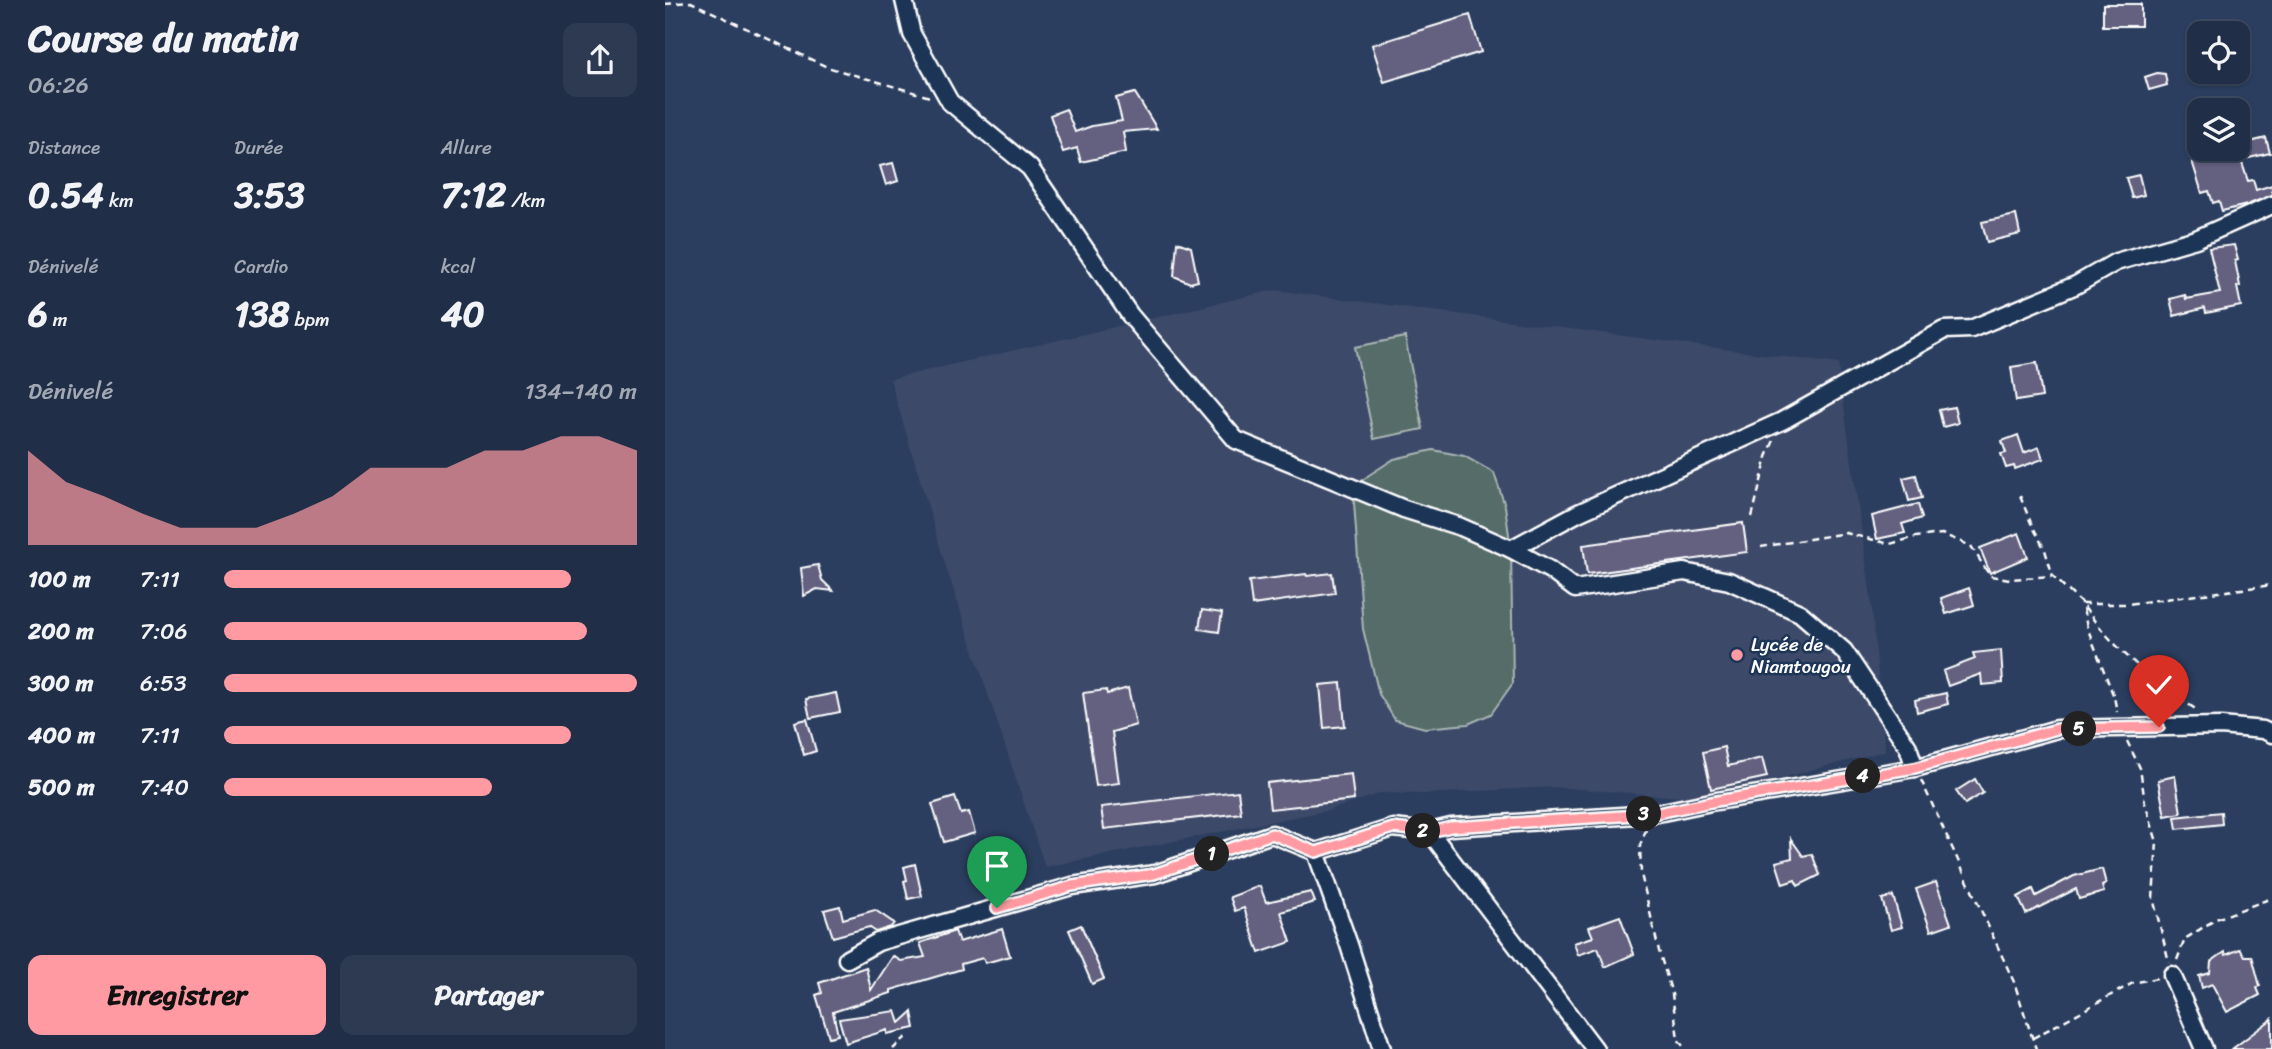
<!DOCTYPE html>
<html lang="fr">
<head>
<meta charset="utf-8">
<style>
  :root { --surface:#202e47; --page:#2d3a52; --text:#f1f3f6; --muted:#a2a8b4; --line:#3d4a60; --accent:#ff9aa2 }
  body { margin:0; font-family:Sriracha,sans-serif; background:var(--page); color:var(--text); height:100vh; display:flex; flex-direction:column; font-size:26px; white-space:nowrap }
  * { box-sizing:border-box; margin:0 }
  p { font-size:23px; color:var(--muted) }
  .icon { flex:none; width:38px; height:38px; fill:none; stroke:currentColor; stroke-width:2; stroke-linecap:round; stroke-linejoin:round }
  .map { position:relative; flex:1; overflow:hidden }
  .panel { display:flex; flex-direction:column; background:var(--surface); width:665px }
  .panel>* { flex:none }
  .controls { position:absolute; left:1522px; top:21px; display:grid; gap:14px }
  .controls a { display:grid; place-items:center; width:63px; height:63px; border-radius:14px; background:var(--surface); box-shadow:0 2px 5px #0004,0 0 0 2px var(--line); font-size:35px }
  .pin { position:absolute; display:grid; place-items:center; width:60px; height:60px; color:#fff; margin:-72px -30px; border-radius:50% 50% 50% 0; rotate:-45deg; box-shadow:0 0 7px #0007 }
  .pin .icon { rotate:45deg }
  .km { position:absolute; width:35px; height:35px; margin:-18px; border-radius:50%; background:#222; color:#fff; font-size:19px; line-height:35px; text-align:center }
  .round { display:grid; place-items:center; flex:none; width:74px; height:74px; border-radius:14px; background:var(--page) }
  .headline { display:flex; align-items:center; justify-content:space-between; height:119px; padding:0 28px }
  h1 { font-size:38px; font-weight:700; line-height:52px }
  .figures { display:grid; grid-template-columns:repeat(3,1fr); gap:10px; height:119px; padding:7px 28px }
  .figures div { display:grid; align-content:center }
  .figures b { font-size:35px; font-weight:700 }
  .figures small { font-size:19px; font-weight:400 }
  .figures p { font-size:19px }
  .chart { height:196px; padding:14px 28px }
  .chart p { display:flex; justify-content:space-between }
  .chart svg { width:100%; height:126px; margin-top:7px; fill:var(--accent); opacity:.7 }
  .cta { display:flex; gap:14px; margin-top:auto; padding:14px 28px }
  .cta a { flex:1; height:80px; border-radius:14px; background:var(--accent); color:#111; font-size:28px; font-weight:700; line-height:80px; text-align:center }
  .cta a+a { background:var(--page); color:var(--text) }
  ul { padding:0 28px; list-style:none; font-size:23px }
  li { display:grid; grid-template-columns:112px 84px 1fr; align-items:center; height:52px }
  li i { height:18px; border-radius:9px; background:var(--accent) }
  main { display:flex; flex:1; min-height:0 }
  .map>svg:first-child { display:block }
</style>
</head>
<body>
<main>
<section class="panel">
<div class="headline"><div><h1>Course du matin</h1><p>06:26</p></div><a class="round"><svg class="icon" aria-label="share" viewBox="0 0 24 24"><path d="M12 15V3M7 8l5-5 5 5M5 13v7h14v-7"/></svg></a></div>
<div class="figures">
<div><p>Distance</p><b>0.54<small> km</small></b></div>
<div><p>Durée</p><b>3:53</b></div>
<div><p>Allure</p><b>7:12<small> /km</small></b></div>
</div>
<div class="figures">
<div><p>Dénivelé</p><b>6<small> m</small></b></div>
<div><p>Cardio</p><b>138<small> bpm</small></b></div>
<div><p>kcal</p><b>40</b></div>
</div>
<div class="chart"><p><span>Dénivelé</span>134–140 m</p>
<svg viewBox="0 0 160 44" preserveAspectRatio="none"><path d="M0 44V11L10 22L20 27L30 33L40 38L50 38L60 38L70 33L80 27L90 17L100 17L110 17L120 11L130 11L140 6L150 6L160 11V44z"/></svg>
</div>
<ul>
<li><b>100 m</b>7:11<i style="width:84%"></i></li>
<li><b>200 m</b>7:06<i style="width:88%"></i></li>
<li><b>300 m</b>6:53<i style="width:100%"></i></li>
<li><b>400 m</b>7:11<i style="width:84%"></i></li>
<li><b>500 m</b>7:40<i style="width:65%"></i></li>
</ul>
<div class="cta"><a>Enregistrer</a><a>Partager</a></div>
</section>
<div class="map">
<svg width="1607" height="1049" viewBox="0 0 1607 1049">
  <rect width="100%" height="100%" fill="#2b3e5f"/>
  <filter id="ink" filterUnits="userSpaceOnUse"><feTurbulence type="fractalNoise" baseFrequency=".0143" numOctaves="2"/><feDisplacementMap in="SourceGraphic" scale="14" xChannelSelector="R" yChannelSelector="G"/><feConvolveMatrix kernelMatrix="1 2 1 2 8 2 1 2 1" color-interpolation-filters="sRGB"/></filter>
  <g filter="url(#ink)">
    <path fill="#3c4869" d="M609,290L1173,364L1206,598L1220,751L1048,796L1028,798L888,787L758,794L716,793L665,810L380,867L281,567L225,379Z"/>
    <g fill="#556c68" stroke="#aab6b4" stroke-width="2">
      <path d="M740,337L758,429L709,439L690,347Z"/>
      <path d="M768,450L799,456L829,473L840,506L846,549L848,683L826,714L803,724L760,728L730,720L714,694L698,629L688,488L704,475L729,459Z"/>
    </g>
    <g fill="#646180" stroke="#fff" stroke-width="2">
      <rect x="1438" y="4" width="38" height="22"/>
      <path d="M805,15L816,52L719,82L707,45Z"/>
      <path d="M1492,73L1500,74L1502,85L1484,90L1480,77Z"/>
      <path d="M470,93L492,129L458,132L461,152L416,162L412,148L398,152L385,115L401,109L410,132L427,126L457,121L451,98Z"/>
      <path d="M1601,138L1605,153L1576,160L1583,181L1588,180L1591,190L1607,185V195L1582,205L1557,211L1554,201L1548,203L1544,191L1537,193L1527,161L1539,157L1541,163L1573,155V145Z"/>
      <path d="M228,163L233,181L221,185L215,166Z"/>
      <path d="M1474,175L1479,195L1467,198L1461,178Z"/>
      <path d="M1351,215L1355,234L1322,242L1317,222Z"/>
      <path d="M512,242L526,247L533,281L525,283L509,276Z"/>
      <path d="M1569,245L1573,260L1570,261L1575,286L1572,287L1576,306L1541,313L1540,308L1509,316L1505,299L1520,295L1521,299L1555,293L1544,248Z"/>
      <path d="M1372,363L1377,397L1351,401L1346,367Z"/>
      <path d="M1289,407L1293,423L1278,427L1274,410Z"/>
      <path d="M1353,435L1359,453L1374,447L1378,459L1350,469L1349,466L1341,468L1336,454L1341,453L1337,441Z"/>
      <path d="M1251,475L1257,498L1244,501L1238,478Z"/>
      <path d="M1253,504L1257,518L1237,524L1240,533L1212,539L1207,516Z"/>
      <path d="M1078,523L1082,552L922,574L918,545Z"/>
      <path d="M1354,533L1363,557L1325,573L1315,548Z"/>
      <path d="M153,565L157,580L168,591L152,589L139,596L136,568Z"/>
      <path d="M667,573L670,593L587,605L584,581L641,574L642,576Z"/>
      <path d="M1304,588L1309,605L1281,614L1276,598Z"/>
      <path d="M537,610L557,613L554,632L534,629Z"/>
      <path d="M1336,650L1338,683L1317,685L1316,674L1283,686L1278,671L1310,659L1308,653Z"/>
      <path d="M676,683L680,726L659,728L655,685Z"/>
      <path d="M463,688L471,725L447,732L454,783L431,786L418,693L441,690L442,694Z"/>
      <path d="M171,693L175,712L145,718L141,699Z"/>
      <path d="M1281,693L1283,704L1252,712L1250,700Z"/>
      <path d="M142,719L151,751L139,755L130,722Z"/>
      <path d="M1059,747L1063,766L1097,758L1102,777L1046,789L1038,752Z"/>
      <path d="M686,774L689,800L605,809L602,783Z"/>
      <path d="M1510,776L1516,813L1500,816L1493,780Z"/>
      <path d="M1310,779L1318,793L1300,804L1291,791Z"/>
      <path d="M573,791L576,813L439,829L436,807Z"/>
      <path d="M290,797L296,814L304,812L310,833L279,842L267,804Z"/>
      <path d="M1556,812L1557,824L1512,829L1510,817Z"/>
      <path d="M1126,839L1138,856L1147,854L1155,875L1133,886L1130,880L1118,884L1111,862L1127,858Z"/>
      <path d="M250,864L257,896L243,899L239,881L242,880L239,867Z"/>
      <path d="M1437,869L1441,884L1437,886L1439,892L1414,899L1411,889L1361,914L1353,897L1368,889L1371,896L1409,876Z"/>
      <path d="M1271,882L1286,924L1266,931L1251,889Z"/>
      <path d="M595,886L601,902L646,892L650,902L616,912L626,942L594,953L579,908L570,911L565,897Z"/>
      <path d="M1228,896L1237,927L1226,930L1217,899Z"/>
      <path d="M175,906L178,919L210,910L229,923L226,927L211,932L204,927L168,937L159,910Z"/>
      <path d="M955,916L969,954L940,967L933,948L913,955L909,943L928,937L924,927Z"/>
      <path d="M416,925L439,979L427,984L404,930Z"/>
      <path d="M337,929L345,956L320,963L318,958L296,964L297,969L226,990V993L168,1012L173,1035L164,1037L151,995L157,993L154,983L201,967L206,990L228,956L236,961L260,957L255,943L290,931L294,942Z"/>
      <path d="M1575,949L1580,956H1587L1595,986L1592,988L1595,995L1562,1012L1547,984L1537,988L1534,976L1545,973L1546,962L1551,958L1560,952L1561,955Z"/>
      <path d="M231,1011L235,1023L247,1012L250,1028L222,1034V1030L181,1043L174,1019Z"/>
      <path d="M1607,1019V1049H1567Z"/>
    </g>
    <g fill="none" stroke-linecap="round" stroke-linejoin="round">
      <defs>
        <g id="minor">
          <path d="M239,0L247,34L285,102L365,168L465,315L571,440L739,509L796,527L846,549L885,570L910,589L1019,572L1064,581L1135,613L1179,651L1243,747L1250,768"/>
          <path d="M846,549L913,513L1117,421L1279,330L1306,329L1411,285L1451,262L1531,239L1607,205"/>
          <path d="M765,832L930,1049"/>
          <path d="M651,852L728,828L765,832L786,827L988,814L1046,802L1250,768L1392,729L1556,726L1598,730L1607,734"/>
          <path d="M182,959L213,942L407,886L490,874L607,834L651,852L684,945L717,1049"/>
          <path d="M1507,975L1539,1049"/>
        </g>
      </defs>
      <use href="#minor" stroke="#fff" stroke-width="21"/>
      <g stroke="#fff" stroke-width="2.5" stroke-dasharray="7 5" stroke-linecap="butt">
        <path d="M0,4L26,2L162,67L265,97"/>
        <path d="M1355,496L1366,523L1380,550L1388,576L1417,604L1422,627L1449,697L1452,712"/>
        <path d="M1087,517L1102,457L1109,440"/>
        <path d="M1096,547L1181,533L1225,544L1251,537L1277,534L1306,546L1325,576L1345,579L1388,576"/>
        <path d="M1417,604H1463L1607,585"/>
        <path d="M1419,607C1449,649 1489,682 1532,710"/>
        <path d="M1462,741L1475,768L1480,803L1492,842L1488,898L1504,962"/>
        <path d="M1256,780L1349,982L1371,1049"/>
        <path d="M981,830L975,845L976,874L994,951L1007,994L1013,1039L1020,1049"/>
        <path d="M1512,960L1520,939L1551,919L1607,898"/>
        <path d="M1368,1038L1468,983L1492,978"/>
        <path d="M228,1049L241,1037"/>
      </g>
      <use href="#minor" stroke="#1d3557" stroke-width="16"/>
    </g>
  </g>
  <g fill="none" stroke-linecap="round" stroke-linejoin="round" filter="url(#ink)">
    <defs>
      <path id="route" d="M332,908L407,886L489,874L607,834L651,852L728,828L765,832L786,827L988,814L1046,802L1250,768L1392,729L1494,727"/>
    </defs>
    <use href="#route" stroke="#fff" stroke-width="14"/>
    <use href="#route" stroke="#ff9aa2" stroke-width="9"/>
  </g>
  <circle fill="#ff9aa2" stroke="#1d3557" stroke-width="2.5" cx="1072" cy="655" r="7"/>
  <g text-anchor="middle" stroke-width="5" stroke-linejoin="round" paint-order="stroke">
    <g font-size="19" fill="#fff" stroke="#1d3557" text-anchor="start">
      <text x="1086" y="651">Lycée de<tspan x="1086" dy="22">Niamtougou</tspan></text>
    </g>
  </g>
</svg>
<div class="controls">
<a><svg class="icon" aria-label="locate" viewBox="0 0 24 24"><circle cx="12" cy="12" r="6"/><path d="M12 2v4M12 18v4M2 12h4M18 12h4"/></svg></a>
<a><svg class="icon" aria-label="layers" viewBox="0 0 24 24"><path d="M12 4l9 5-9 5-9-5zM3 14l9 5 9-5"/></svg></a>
</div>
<div class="pin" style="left:332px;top:908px;background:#1e9e55"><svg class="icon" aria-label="arrive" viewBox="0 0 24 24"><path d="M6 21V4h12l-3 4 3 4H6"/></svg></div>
<div class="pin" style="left:1494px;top:727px;background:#d93025"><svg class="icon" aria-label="check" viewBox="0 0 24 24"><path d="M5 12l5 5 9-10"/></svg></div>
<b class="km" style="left:547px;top:854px">1</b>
<b class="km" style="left:758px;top:831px">2</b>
<b class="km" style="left:979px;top:814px">3</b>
<b class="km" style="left:1198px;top:776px">4</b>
<b class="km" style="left:1414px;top:729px">5</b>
</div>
</main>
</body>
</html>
